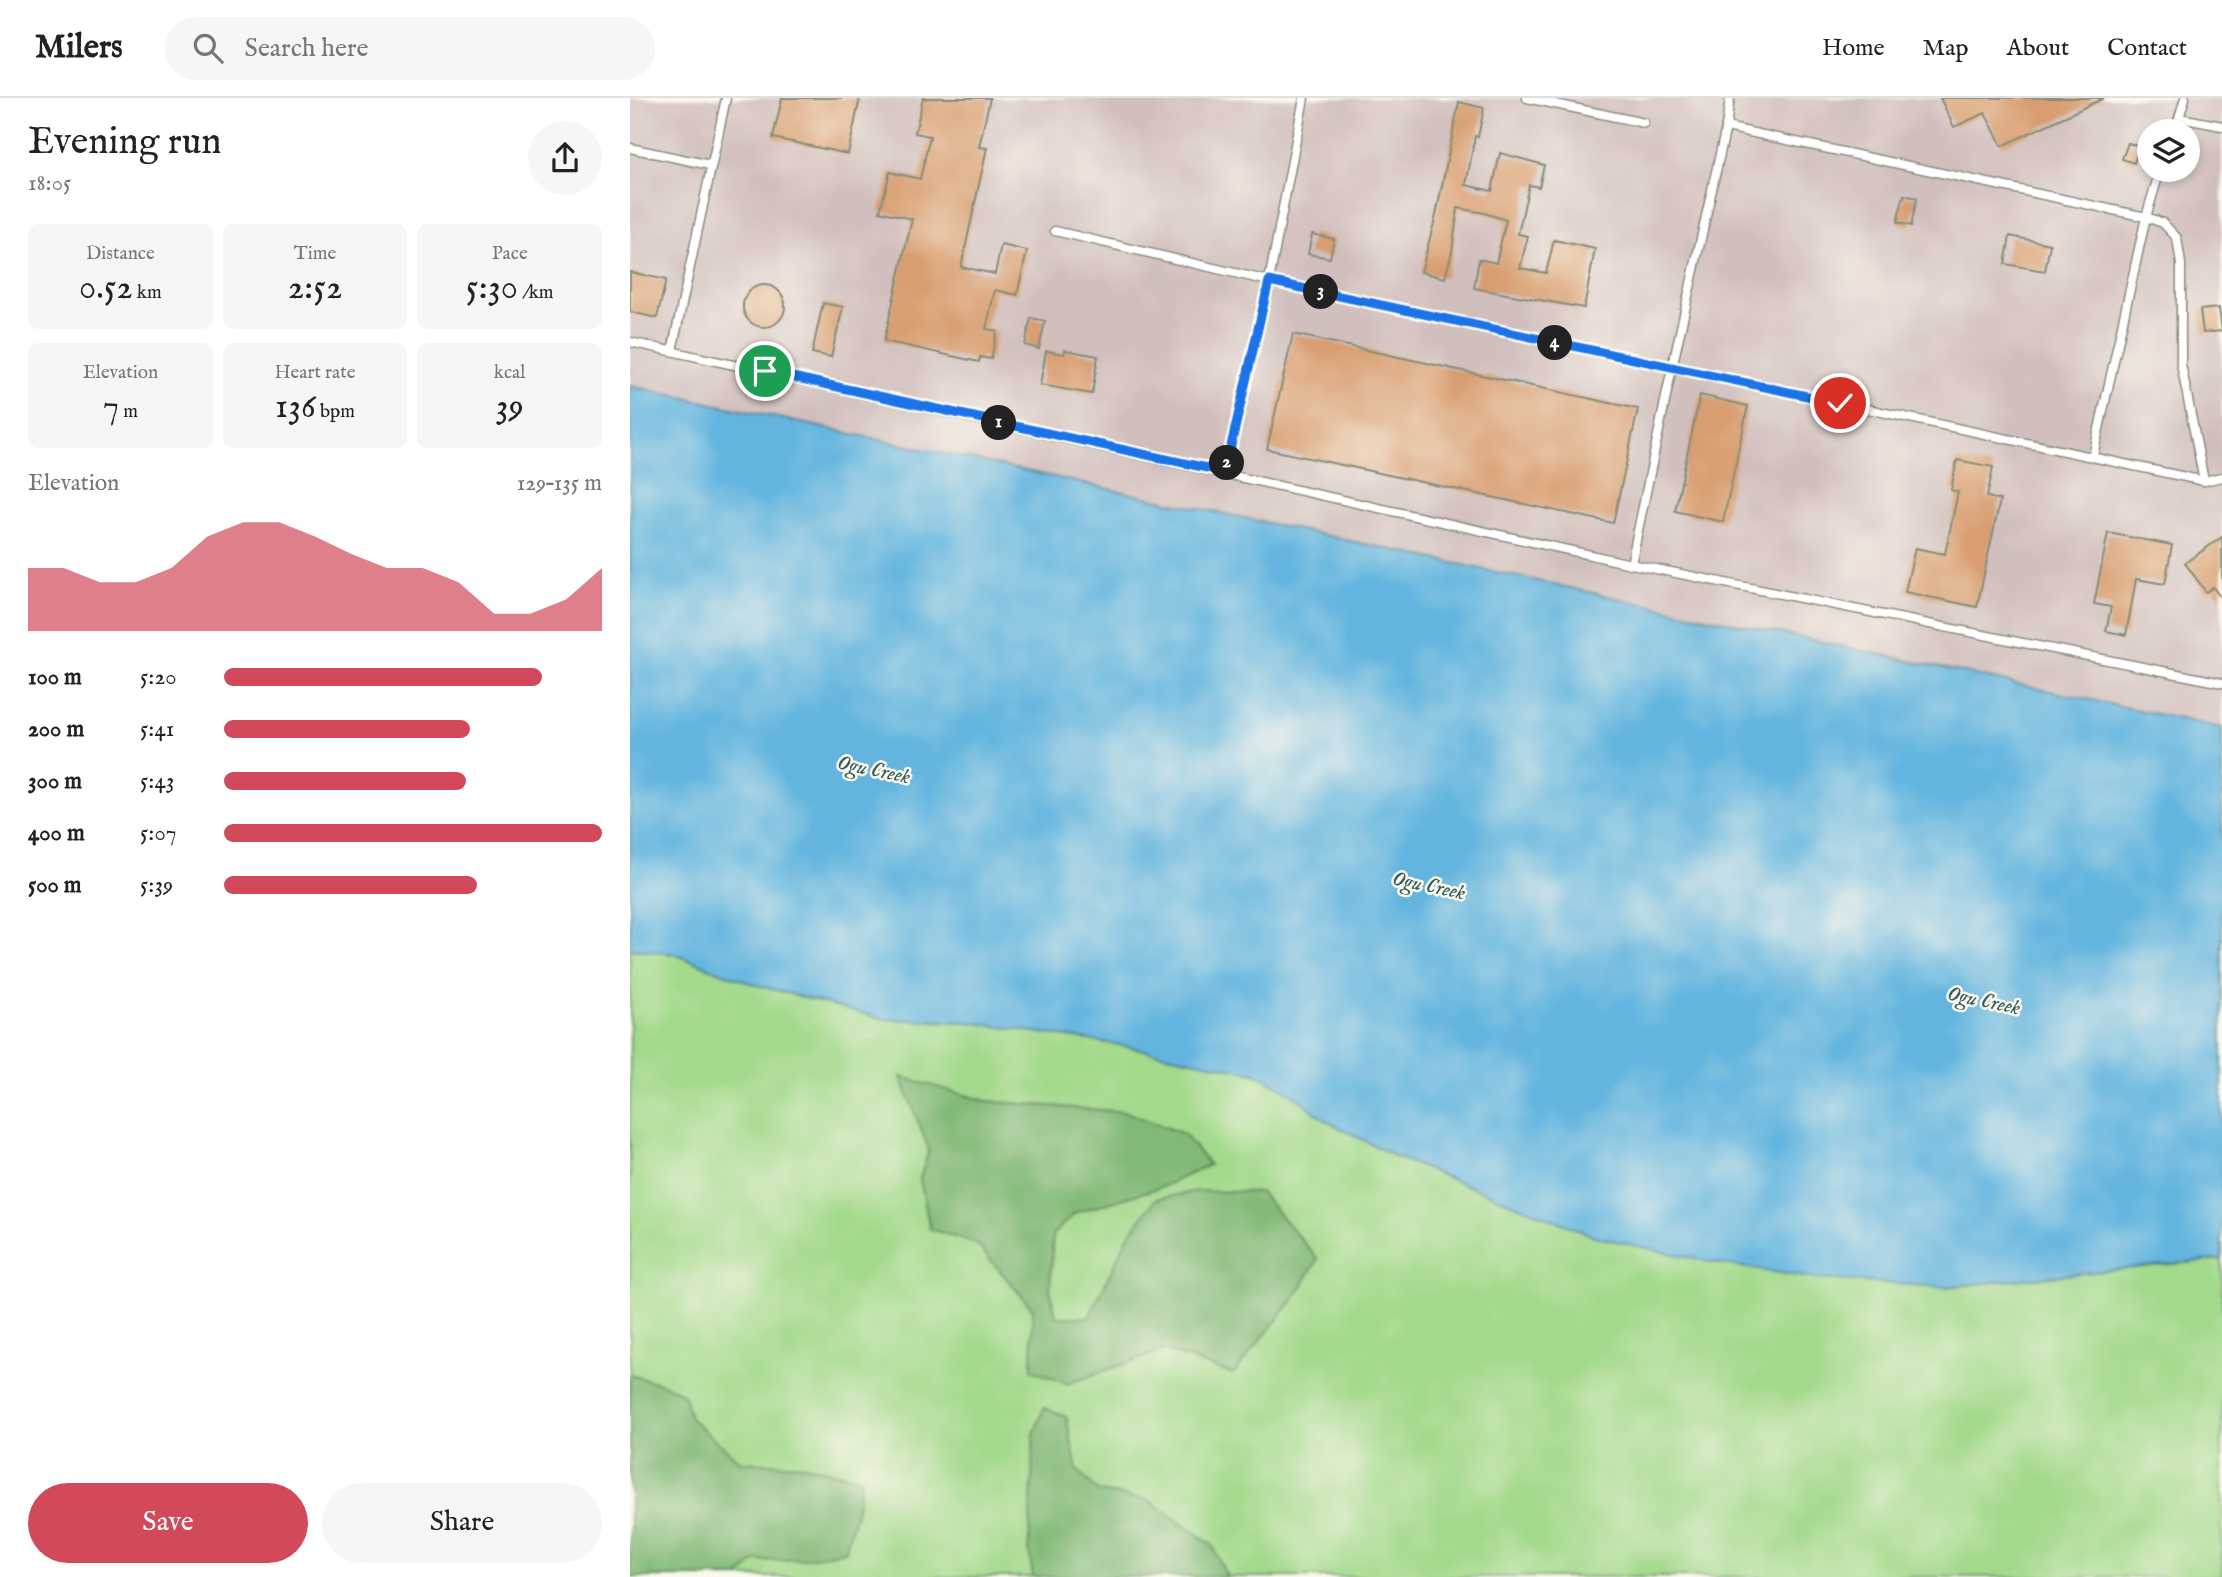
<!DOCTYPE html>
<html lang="en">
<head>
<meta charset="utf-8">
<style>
  :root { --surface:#fff; --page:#f6f6f6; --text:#222; --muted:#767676; --line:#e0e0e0; --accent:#d1495b }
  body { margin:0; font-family:"IM FELL English",serif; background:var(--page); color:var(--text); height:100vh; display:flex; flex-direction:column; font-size:26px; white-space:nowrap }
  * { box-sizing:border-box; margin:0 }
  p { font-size:23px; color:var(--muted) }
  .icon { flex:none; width:38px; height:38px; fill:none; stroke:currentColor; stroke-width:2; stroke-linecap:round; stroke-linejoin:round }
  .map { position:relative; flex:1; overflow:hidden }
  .panel { display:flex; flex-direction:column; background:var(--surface); width:630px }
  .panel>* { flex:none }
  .fabs { position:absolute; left:1507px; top:21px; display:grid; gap:14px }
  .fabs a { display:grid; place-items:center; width:63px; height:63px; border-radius:50%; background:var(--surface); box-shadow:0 4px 10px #0003; font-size:35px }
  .pin { position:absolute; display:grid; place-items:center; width:60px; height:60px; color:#fff; margin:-30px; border:4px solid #fff; border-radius:50%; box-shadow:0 2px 7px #0007 }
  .km { position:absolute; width:35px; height:35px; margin:-18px; border-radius:50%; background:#222; color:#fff; font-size:19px; line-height:35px; text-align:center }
  .round { display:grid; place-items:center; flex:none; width:74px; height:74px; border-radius:37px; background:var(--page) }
  .head { display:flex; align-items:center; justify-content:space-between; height:119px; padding:0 28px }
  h1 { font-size:38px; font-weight:600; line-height:52px }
  .stats { display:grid; grid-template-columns:repeat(3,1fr); gap:10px; height:119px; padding:7px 28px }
  .stats div { display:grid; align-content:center; border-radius:10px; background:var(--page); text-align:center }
  .stats b { font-size:35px; font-weight:600 }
  .stats small { font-size:19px; font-weight:400 }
  .stats p { font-size:19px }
  .chart { height:196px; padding:14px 28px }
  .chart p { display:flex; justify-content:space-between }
  .chart svg { width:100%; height:126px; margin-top:7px; fill:var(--accent); opacity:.7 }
  .cta { display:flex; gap:14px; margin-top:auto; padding:14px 28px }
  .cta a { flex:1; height:80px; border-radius:42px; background:var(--accent); color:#fff; font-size:28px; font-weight:600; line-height:80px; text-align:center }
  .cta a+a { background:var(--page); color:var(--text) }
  ul { padding:0 28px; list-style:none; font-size:23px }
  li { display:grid; grid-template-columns:112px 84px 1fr; align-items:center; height:52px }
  li i { height:18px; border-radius:9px; background:var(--accent) }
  header { display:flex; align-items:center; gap:42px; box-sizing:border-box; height:98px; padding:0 35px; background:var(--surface); border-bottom:2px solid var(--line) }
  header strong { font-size:33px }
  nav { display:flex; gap:38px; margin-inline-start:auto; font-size:24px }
  .search { width:490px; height:63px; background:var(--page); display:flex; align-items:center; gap:18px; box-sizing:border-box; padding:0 24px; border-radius:38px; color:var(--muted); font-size:26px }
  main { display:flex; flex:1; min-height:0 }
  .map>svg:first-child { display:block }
</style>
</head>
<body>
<header>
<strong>Milers</strong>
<div class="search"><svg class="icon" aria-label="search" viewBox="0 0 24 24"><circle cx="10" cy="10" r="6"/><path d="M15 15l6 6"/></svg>Search here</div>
<nav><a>Home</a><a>Map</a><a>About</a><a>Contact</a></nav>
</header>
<main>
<section class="panel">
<div class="head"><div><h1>Evening run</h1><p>18:05</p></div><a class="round"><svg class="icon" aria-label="share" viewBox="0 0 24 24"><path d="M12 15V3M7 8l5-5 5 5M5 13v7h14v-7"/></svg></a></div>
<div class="stats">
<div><p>Distance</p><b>0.52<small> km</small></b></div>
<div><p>Time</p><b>2:52</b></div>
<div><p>Pace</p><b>5:30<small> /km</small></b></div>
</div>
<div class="stats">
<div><p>Elevation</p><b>7<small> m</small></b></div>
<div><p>Heart rate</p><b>136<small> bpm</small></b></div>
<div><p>kcal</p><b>39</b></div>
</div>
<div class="chart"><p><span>Elevation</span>129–135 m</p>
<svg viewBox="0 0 160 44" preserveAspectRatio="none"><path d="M0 44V22L10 22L20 27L30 27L40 22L50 11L60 6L70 6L80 11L90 17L100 22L110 22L120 27L130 38L140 38L150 33L160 22V44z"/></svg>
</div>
<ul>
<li><b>100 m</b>5:20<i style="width:84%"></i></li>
<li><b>200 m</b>5:41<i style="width:65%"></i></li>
<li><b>300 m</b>5:43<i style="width:64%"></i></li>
<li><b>400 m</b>5:07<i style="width:100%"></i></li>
<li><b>500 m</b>5:39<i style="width:67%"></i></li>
</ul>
<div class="cta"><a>Save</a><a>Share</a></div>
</section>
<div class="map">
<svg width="1592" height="1479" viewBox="0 0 1592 1479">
  <rect width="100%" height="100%" fill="#fbf7ec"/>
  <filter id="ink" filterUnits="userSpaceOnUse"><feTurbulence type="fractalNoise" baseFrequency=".0143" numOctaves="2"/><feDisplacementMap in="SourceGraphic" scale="14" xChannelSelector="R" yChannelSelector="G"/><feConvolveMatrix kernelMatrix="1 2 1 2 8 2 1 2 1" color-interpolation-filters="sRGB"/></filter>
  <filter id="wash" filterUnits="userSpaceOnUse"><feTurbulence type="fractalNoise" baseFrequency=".00686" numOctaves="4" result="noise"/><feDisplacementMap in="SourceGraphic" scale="28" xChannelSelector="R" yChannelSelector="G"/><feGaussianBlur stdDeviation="1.57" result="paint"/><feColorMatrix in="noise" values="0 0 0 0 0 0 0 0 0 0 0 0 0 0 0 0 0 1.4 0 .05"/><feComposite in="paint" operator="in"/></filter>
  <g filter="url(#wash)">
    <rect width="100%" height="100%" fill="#ece0be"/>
    <path fill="#d1bfbd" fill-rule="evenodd" d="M0,0H1592V630L0,288ZM1519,33H1558V72H1519Z"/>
    <path fill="#a2d98a" stroke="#608b5f" stroke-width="2" fill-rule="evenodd" d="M0,851L44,856L123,886L253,921L339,924L485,946L625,975L660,994L695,1022L766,1059L967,1139L1314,1189L1592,1161V1479H597L582,1447L518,1402L469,1394L447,1372L436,1318L414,1310L404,1336L399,1452L403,1479H108L126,1463L172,1461L215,1453L226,1415L231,1381L175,1367L111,1364L59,1320L54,1297L36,1287L0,1277ZM272,980L356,1003L496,1015L554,1036L579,1067L534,1088L445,1115L423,1136L420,1191L426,1219H459L472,1197L603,1276L534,1252L437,1285L402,1272L403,1211L347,1146L300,1131L290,1080L299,1052Z"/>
    <g fill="#81b976" stroke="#507b55" stroke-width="2">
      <path d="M271,979L356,1003L496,1014L554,1036L579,1067L534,1088L445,1115L423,1136L420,1191L426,1219H459L498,1138L526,1101L567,1093L630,1094L688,1161L664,1201L603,1276L534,1252L437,1286L402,1272L403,1211L347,1146L300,1131L290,1080L299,1052Z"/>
      <path d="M0,1277L36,1287L54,1297L60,1320L111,1364L175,1367L231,1381L226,1415L215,1453L172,1461L126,1463L108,1479H0Z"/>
      <path d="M414,1310L436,1318L447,1372L469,1394L518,1402L582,1447L597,1479H403L399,1452L404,1336Z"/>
    </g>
    <path fill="#64b5df" stroke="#42798a" stroke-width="2" d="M0,288L1592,630V1161L1314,1189L1187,1181L1080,1164L967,1139L766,1059L695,1022L660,994L625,975L485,946L339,924L253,921L123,886L44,856L0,851Z"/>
    <g id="blocks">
      <g fill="#d89d6f">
        <path d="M152,0H230L218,56L143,40Z"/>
        <path d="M293,0H360L349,49L357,50L331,169L365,176L371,147L397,153L387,197L365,192L356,231L367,233L361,261L350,259L349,264L254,243L282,121L250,113L260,74L290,81L300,38L285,35Z"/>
        <path d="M1310,0H1474L1372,48L1355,15L1324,29Z"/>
        <path d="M829,4L854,10L848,39L845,38L836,87L862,93L870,55L914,67L909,89L899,87L888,136L898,138L890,170L916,175L924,142L965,151L954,210L844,190L849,161L866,165L876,122L854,115L828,110L822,154L815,180L791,174L806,117Z"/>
        <path d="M1498,45L1509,48L1504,65L1492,61Z"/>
        <path d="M1274,97L1287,100L1281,128L1267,124Z"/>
        <path d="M682,136L704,141L700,160L678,156Z"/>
        <path d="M1380,138L1420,146L1415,173L1375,166Z"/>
        <path d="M0,174L36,182L27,220L0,214Z"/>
        <circle cx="134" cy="208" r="21"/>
        <path d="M193,205L213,209L201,259L182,255Z"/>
        <path d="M1589,210L1592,233L1573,235L1570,212Z"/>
        <path d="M401,220L415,223L409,251L395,247Z"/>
        <path d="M663,236L1008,311L983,425L637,351Z"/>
        <path d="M435,252L468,258L462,296L410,287L416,253L434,256Z"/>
        <path d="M1070,297L1118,308L1093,424L1045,413Z"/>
        <path d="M1327,362L1363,369L1357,399L1370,402L1347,509L1275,494L1285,450L1315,456L1328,394L1321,392Z"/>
        <path d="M1478,435L1542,447L1535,486L1506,481L1496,537L1476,533L1481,509L1464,506Z"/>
        <path d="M1592,439V502L1583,489L1576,494L1555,465Z"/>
      </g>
    </g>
  </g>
  <g filter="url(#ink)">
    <use href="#blocks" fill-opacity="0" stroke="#868e79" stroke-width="2"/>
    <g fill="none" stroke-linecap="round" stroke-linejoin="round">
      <defs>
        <g id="lane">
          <path d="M897,0L1014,25"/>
          <path d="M1550,20L1592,28"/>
          <path d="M1096,29L1516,119L1533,125L1547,140L1551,166V266L1574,383"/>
          <path d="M1545,33L1555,0"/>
          <path d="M0,50L80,67"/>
          <path d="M425,133L639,183L1574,383L1592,379"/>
          <path d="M0,244L1001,466L1592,585"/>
          <path d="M42,253L96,0"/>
          <path d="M1463,358L1516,119L1530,72"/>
          <path d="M595,374L639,183L674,0"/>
          <path d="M1001,466L1042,270L1096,29L1100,0"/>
        </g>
      </defs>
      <use href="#lane" stroke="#868e79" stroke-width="11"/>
      <use href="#lane" stroke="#fff" stroke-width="8"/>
    </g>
  </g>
  <g fill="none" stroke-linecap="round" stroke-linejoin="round" filter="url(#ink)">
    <defs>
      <path id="route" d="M135,273L595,374L639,183L1210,305"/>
    </defs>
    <use href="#route" stroke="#fff" stroke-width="14"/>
    <use href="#route" stroke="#1a73e8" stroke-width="9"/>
  </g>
  <g text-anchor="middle" stroke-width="5" stroke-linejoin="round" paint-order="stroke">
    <g font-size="21" font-style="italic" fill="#305b5f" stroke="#fbf7ec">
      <text transform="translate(244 671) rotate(12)" y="7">Ogu Creek</text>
      <text transform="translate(799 787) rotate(12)" y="7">Ogu Creek</text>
      <text transform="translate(1354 902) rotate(12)" y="7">Ogu Creek</text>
    </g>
  </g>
</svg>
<div class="fabs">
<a><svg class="icon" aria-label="layers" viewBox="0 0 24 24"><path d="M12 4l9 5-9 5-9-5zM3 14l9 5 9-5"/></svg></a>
</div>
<div class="pin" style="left:135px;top:273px;background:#1e9e55"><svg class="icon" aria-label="arrive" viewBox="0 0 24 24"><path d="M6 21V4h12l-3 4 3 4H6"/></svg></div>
<div class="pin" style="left:1210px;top:305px;background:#d93025"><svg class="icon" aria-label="check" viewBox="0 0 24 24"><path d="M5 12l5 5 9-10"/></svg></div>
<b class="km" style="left:369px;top:325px">1</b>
<b class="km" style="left:597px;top:365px">2</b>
<b class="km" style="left:691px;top:194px">3</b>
<b class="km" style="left:925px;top:245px">4</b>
</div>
</main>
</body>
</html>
